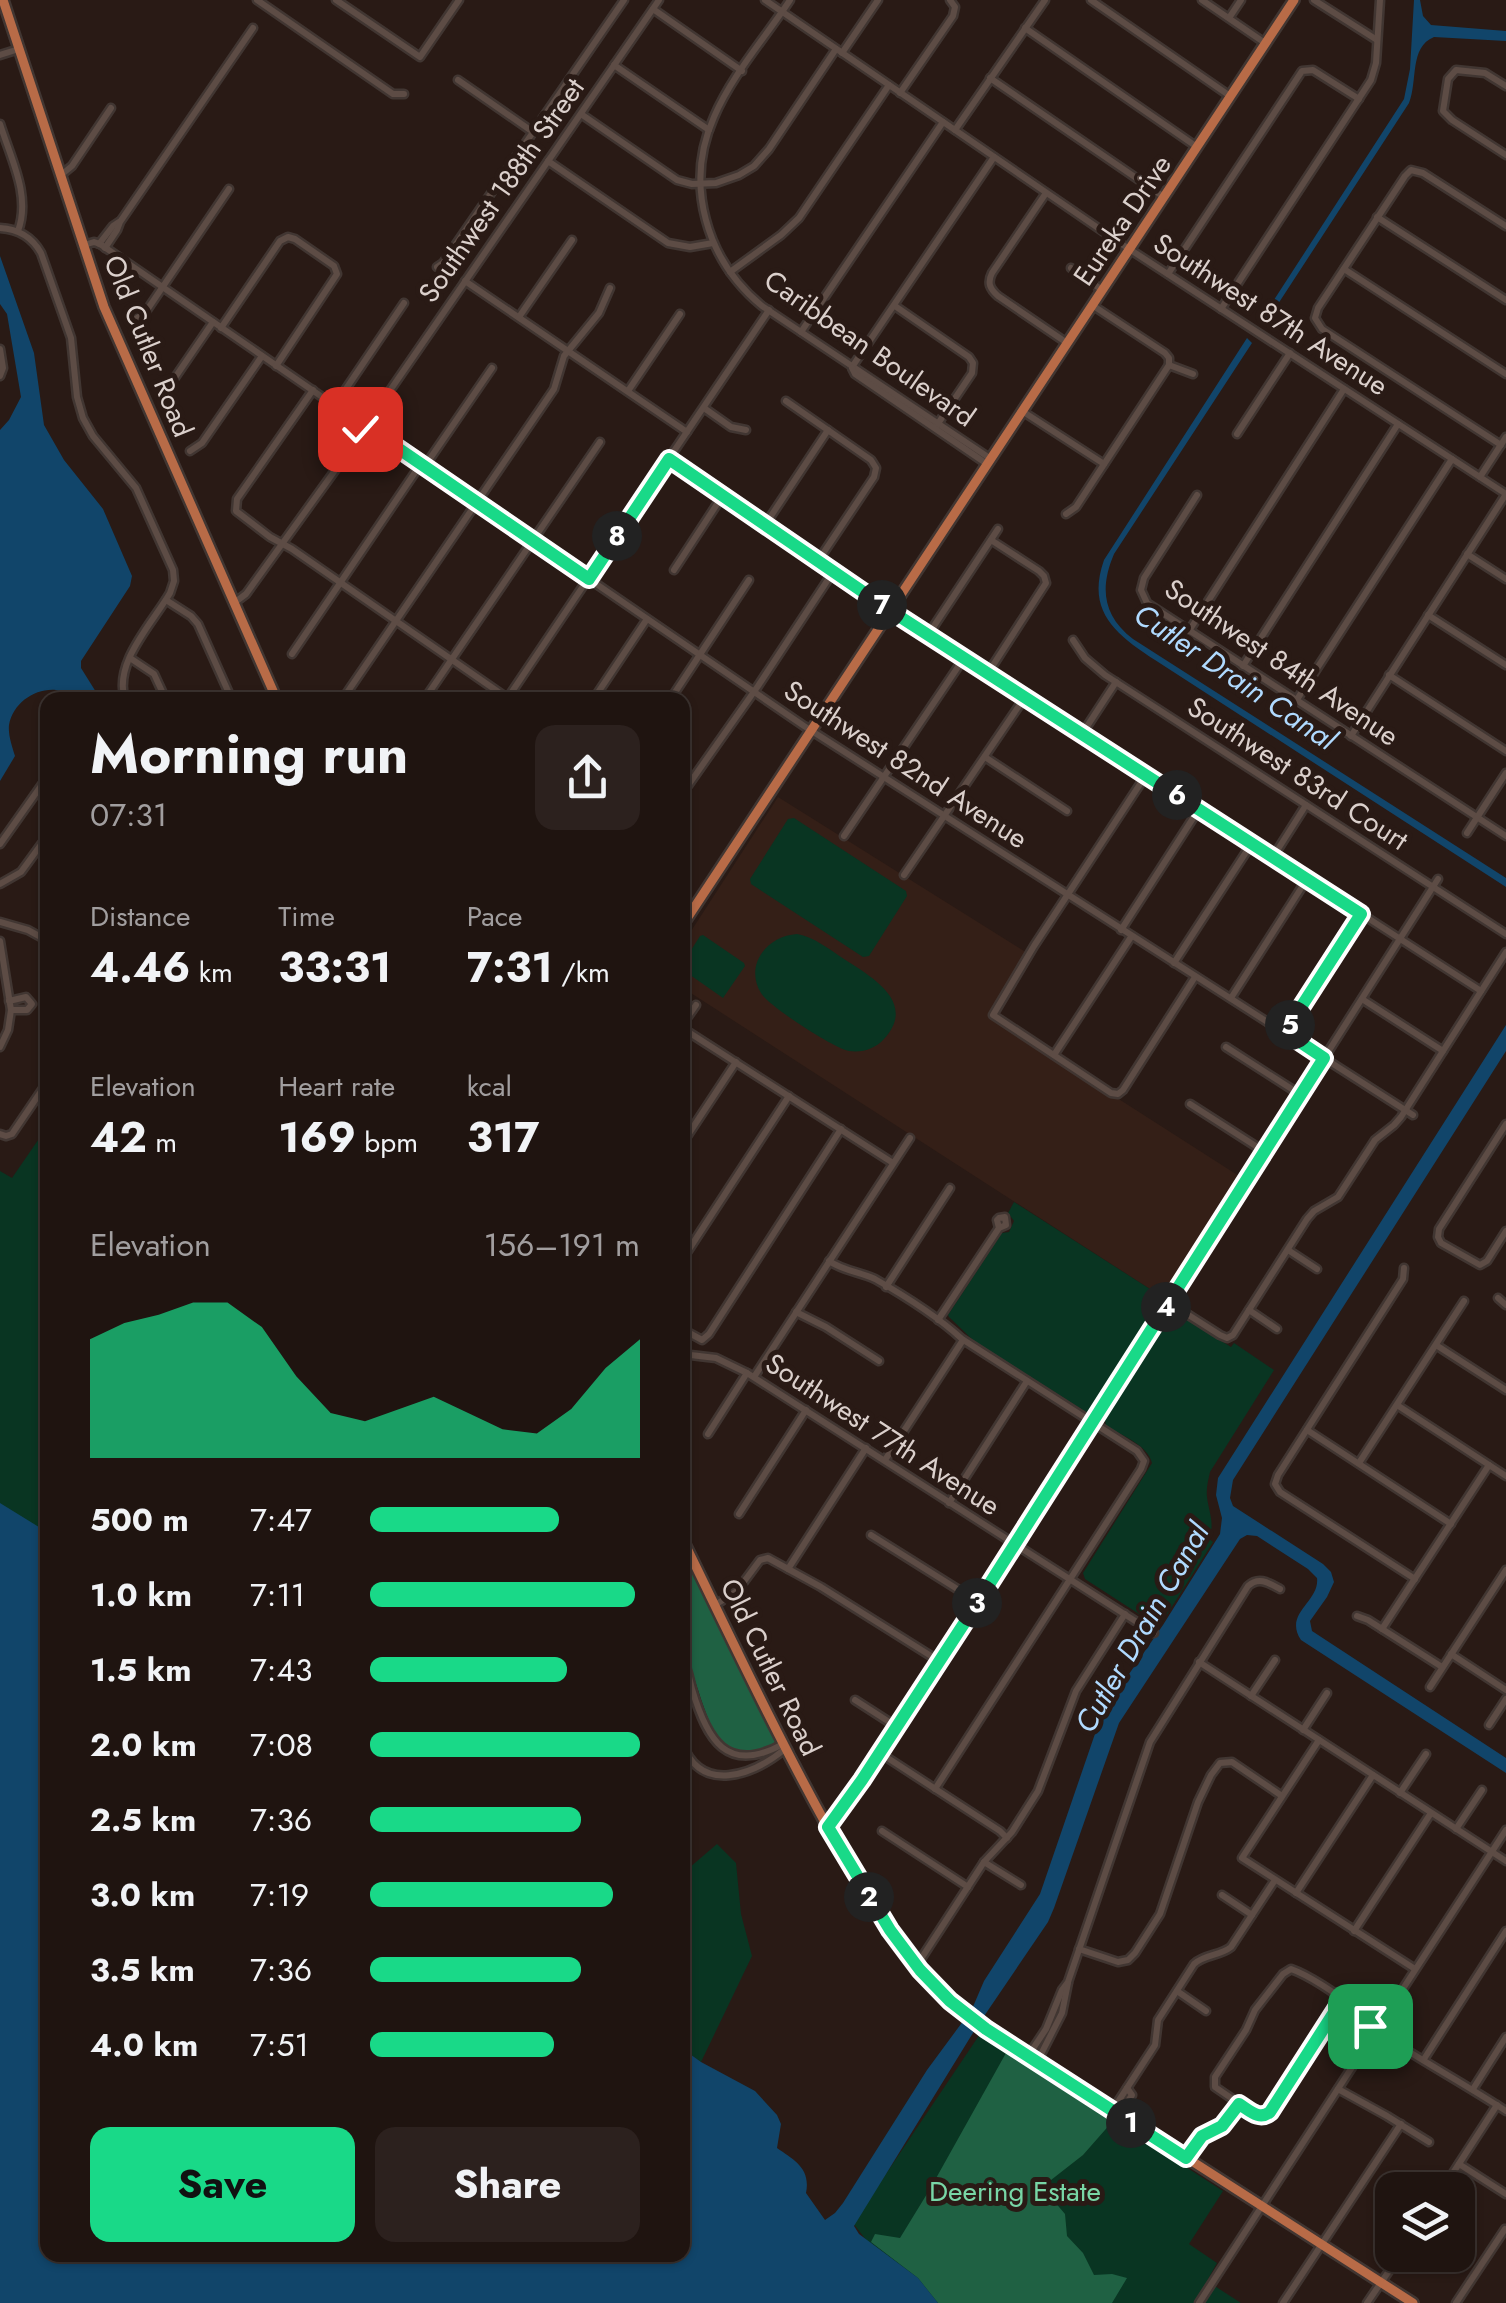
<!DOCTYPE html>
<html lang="en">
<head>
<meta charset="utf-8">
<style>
  :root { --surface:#1f1410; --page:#2c211e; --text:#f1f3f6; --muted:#a19e9f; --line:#3c3330; --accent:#19d988 }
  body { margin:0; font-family:Jost,sans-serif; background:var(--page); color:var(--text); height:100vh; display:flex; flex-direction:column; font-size:38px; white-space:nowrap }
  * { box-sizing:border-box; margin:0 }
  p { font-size:32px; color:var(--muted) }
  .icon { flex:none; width:55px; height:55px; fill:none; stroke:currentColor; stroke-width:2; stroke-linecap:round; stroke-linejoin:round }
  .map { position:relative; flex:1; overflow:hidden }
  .side { position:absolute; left:40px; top:692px; width:650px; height:1570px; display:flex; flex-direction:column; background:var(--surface); border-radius:20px; box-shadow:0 2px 8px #0004,0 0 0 2px var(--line) }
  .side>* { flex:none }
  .fabs { position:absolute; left:1375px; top:2172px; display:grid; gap:20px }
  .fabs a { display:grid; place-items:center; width:100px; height:100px; border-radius:20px; background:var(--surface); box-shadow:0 2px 8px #0004,0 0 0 2px var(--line); font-size:50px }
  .pin { position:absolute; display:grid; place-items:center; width:85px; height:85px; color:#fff; margin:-42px; border-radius:20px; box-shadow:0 5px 15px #0006 }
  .km { position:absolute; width:50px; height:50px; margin:-25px; border-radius:50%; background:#222; color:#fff; font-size:28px; line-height:50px; text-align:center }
  .round { display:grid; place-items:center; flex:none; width:105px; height:105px; border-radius:20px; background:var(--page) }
  .head { display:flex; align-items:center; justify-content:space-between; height:170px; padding:0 50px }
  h1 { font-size:55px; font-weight:700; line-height:75px }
  .figures { display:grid; grid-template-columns:repeat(3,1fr); gap:15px; height:170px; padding:10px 50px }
  .figures div { display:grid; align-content:center }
  .figures b { font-size:42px; font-weight:700 }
  .figures small { font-size:28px; font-weight:400 }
  .figures p { font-size:28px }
  .chart { height:280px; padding:20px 50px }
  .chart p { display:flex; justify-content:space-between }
  .chart svg { width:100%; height:180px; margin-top:10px; fill:var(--accent); opacity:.7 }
  .primary-button { display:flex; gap:20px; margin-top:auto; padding:20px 50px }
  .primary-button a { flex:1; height:115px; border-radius:20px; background:var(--accent); color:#111; font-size:40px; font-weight:700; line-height:115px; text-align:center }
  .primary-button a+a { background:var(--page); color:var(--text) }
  ul { padding:0 50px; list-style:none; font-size:32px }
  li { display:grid; grid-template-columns:160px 120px 1fr; align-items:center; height:75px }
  li i { height:25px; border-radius:12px; background:var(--accent) }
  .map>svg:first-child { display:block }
</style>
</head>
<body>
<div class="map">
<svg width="1506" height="2303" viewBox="0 0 1506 2303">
  <rect width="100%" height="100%" fill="#291a15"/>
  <path fill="#341f17" d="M778,797L1027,953L989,1016L1239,1176L1164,1298L683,988L682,945Z"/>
  <g fill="#093522">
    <path d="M794,818L906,891L907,896L869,956L863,957L751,884L750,879L788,819Z"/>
    <path d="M797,934C814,937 829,949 844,959C870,976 918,1002 884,1039C875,1049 862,1053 849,1051C835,1049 768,1006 761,993C744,965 767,936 797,934Z"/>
    <path d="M703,935L744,963L745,966L723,998L683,970V963L700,936Z"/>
    <path d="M47,1127L48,2255H682L779,2303H0V1171L12,1178Z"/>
    <path d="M1014,1202L1164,1298L1090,1412H1086L974,1341L949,1317L948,1315L1002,1233L1009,1232L1014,1221L1008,1213Z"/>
    <path d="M1177,1313L1231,1347L1234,1343L1274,1370L1210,1472C1208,1481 1206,1489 1207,1497C1209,1513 1215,1523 1209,1539L1213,1542L1159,1627L1085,1579L1083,1573L1152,1463C1148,1445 1121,1435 1106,1426L1105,1420L1173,1314Z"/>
    <path d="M717,1844L736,1863L741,1914L752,1956L701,2062L683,2049L682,1874Z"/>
    <path d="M980,2034L1223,2191L1189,2244L1217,2263L1207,2281L1241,2303H915L853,2223Z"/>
  </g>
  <g fill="#1f6143">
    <path d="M682,1552L776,1743C718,1776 708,1717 693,1675C690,1668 685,1661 683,1654C681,1645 683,1632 683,1623C683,1599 683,1576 682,1552Z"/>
    <path d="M1006,2053L1112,2122L1083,2155L1051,2180L1048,2194L1065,2214L1067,2236L1083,2253L1094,2275L1112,2274L1127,2278L1112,2303H938L918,2278L871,2242L875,2234L900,2238L930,2189Z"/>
  </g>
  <g fill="#11456a">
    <path d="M1414,0H1420L1423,16L1431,25L1506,31V41L1434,37C1409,47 1418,81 1409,103L1265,324L1261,325V320L1404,99L1410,69Z"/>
    <path d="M0,256L34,353L44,425L64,460L103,509L132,576L130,586L81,661V668L101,700C95,700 84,702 77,700C69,697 65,692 56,690C35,688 13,703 9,725C8,735 12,746 15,756L0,781V430L9,420L21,397L7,314L0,304Z"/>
    <path d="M1247,338L1252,343L1114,554C1100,587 1102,615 1133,639L1506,878V887L1155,660C1115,634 1086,611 1104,560Z"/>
    <path d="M1506,1025V1051L1233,1480L1230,1498L1233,1506L1323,1564L1331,1572L1334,1582L1327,1597L1310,1621L1312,1631L1506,1758V1773L1301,1640C1283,1613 1320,1602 1317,1578L1308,1569L1257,1536L1247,1535L1240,1539L1119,1723L1054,1908L1048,1922L976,2028L854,2226L859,2234L918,2278L938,2303H0V1503L47,1532L48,2255H682L683,2049L701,2062L755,2091L777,2115L781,2124L777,2148C794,2160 811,2168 806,2193L825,2220L835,2213L843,2203L927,2070L972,2009L984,1981L1040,1894L1097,1728L1111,1700L1163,1625L1220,1534L1222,1518L1216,1495L1218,1478Z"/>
  </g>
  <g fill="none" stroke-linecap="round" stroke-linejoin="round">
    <defs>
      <g id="minor">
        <path d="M257,0L393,94H404"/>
        <path d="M336,0L420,57L459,0"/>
        <path d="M765,0L1120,243L1506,494"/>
        <path d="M790,0C765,38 732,75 714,117C684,184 706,260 762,306L991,459"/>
        <path d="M1091,0L1230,96"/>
        <path d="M1202,0L1265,43"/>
        <path d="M1314,0L1377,40"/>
        <path d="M653,9L742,71"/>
        <path d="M1229,18L1241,0"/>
        <path d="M1025,28L1197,147"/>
        <path d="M842,53L878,0"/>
        <path d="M0,55L19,49"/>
        <path d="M614,65L709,130"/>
        <path d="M990,78L1164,197"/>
        <path d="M458,80L533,132"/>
        <path d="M1506,86L1485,73L1456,70L1448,79L1443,111L1452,120L1506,155"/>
        <path d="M900,93L953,16L955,7L950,0"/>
        <path d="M581,114L677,180L692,184L716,183L739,175L754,166L769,149L836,49"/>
        <path d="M0,124C11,159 31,196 18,231"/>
        <path d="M955,130L1045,0"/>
        <path d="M548,161L668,243L690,247L713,243"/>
        <path d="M61,175L72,166L111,108"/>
        <path d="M1046,193L992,273C987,283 990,289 998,296L1067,343"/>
        <path d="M1377,217L1506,300"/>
        <path d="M0,228C19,229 32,237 41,253L71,338L77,397L83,418L93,436L136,488L173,570L174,581L170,593C152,624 113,663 125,700"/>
        <path d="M99,244L113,226L119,222"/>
        <path d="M84,245L94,242L100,244L344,412L360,426"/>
        <path d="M105,248L117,230L120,222L253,28"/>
        <path d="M437,267L443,263L624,0"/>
        <path d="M1071,268L1102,290"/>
        <path d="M1344,269L1506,374"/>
        <path d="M730,272L781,235L799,218L889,85"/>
        <path d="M1168,274L1302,71L1313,70L1359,99"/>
        <path d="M465,281L687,432"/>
        <path d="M1092,305L1165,353L1169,358V365L1193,374"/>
        <path d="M895,306L969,357L973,363L972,373L935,428"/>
        <path d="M1221,309L1371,80L1376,63L1380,0"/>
        <path d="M519,317L572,240"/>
        <path d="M134,320L145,313L229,189"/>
        <path d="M221,328L280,241L288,237L295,239L334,266L337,274L276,366"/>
        <path d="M801,332L943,122"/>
        <path d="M0,349L3,368L0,376"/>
        <path d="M852,367L994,157"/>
        <path d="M852,368L855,374L987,464"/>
        <path d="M174,379L213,322"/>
        <path d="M313,390L237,499L236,511L270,537L292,549L510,700"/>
        <path d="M628,391L680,314"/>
        <path d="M786,401L871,460L876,468L874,477L818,561"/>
        <path d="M335,405L404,303"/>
        <path d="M704,408L731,427L746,430"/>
        <path d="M1022,411L1104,464"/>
        <circle cx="366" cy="426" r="6"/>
        <path d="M371,424L380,405L659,0"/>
        <path d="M372,427L383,438L804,726L1413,1115"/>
        <path d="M1237,434L1290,353"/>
        <path d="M1501,445L1322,329L1315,318L1318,308L1405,176L1411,170L1423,173L1506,226"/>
        <path d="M190,451L202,443L262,356"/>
        <path d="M669,459L885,607L1481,991"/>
        <path d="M1480,477L1506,437"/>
        <path d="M1197,495L1144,578L1141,590L1147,603L1506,836"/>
        <path d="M1066,514L1076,507L1169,365"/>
        <path d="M765,525L828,430"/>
        <path d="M1467,554L1506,579"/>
        <path d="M674,570L723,495"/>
        <path d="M166,600L191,616L198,624L232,700"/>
        <path d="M234,603L246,594L354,444L365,432"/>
        <path d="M1428,615L1506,665"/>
        <path d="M1189,631L1344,389"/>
        <path d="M928,635L998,529"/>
        <path d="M1073,640L1085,658L1105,675L1506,934"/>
        <path d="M292,654L416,471L429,460L492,368"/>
        <path d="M130,658L154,674L166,700"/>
        <path d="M1243,666L1398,424"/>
        <path d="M988,673L1046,583L1044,576L1039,571L991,540"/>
        <path d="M1389,675L1506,751"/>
        <path d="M507,699L769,310"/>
        <path d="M342,700L554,389L564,356L599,313L610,288"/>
        <path d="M424,700L600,442"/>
        <path d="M593,700L647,619"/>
        <path d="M670,700L749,580"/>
        <path d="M1296,701L1452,459"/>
        <path d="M1082,734L1116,682"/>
        <path d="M1351,736L1506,494"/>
        <path d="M985,757L1067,811"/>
        <path d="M1146,775L1034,946L993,1015L1111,1093L1118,1094L1123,1090L1195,977"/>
        <path d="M682,794L758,686L833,572"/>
        <path d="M1467,833L1506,773"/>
        <path d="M844,836L964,658"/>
        <path d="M0,844L48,776"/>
        <path d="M1273,857L1306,805"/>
        <path d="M904,875L1025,697"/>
        <path d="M0,884L21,872L48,835"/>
        <path d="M0,922L28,930L48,941"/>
        <path d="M1121,930L1199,809"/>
        <path d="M0,941L11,1010L8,1030L0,1047"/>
        <path d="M1174,963L1252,843"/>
        <path d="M1231,998L1307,879"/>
        <path d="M1362,999L1443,1051"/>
        <path d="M9,1001L26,997L32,1004L27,1010H11"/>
        <path d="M682,1025L696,1005"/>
        <path d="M682,1028L893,1163"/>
        <path d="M1285,1032L1361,914"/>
        <path d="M1226,1047L1301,1095"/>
        <path d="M1054,1055L1131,937"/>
        <path d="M1190,1104L1265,1152"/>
        <path d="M1506,1124L1439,1229L1438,1237L1441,1243L1480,1265L1487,1261L1506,1231"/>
        <path d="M0,1134L6,1136L12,1134L48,1081"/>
        <path d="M682,1144L736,1062"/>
        <path d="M1288,1250L1317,1269"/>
        <path d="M682,1260L789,1096"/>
        <path d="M829,1261C844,1271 860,1272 875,1279C905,1296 937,1316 962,1339L1137,1451L1144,1461L1141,1469L935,1789"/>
        <path d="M1404,1268L1403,1279L1278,1475L1275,1484L1280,1492L1415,1579"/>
        <path d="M886,1287L950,1188"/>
        <path d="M1498,1298L1506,1305"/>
        <path d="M1171,1299L1176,1307L1220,1335L1227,1338L1233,1335L1307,1219L1314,1211L1338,1197L1375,1140L1394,1125L1401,1117L1506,952"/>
        <path d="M1249,1310L1277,1329"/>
        <path d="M796,1312L826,1327L879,1361"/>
        <path d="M938,1320L999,1228L1006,1225L1005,1217L999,1218L997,1220L999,1228"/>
        <path d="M682,1329L702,1340L709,1334L841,1129"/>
        <path d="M1436,1345L1506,1390"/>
        <path d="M682,1354L716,1358L747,1373L1154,1633"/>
        <path d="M754,1377L910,1138"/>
        <path d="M1397,1405L1506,1476"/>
        <path d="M1307,1430L1451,1524"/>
        <path d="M708,1434L747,1373"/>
        <path d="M885,1460L963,1340"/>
        <path d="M1359,1463L1464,1301"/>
        <path d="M949,1503L1027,1381"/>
        <path d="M739,1514L806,1410"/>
        <path d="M871,1535L978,1602"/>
        <path d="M788,1569L866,1448"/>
        <path d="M715,1605L737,1591L760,1560L768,1558L821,1587L939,1661"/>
        <path d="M1357,1616L1368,1620L1442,1667"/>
        <path d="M1382,1629L1489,1465"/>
        <path d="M1451,1654L1506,1690"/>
        <path d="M682,1658C688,1669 689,1678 692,1689C707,1740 727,1775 783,1744"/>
        <path d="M1199,1662L1506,1861"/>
        <path d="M1430,1687L1506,1570"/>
        <path d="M1251,1696L1275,1660"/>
        <path d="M855,1700L897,1727"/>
        <path d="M1489,1725L1506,1699"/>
        <path d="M1303,1730L1327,1693"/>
        <path d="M1319,1740L1242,1858L1415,1969"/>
        <path d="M682,1743C701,1795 753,1775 785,1749"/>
        <path d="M880,1753L1000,1831L1007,1838"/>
        <path d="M1400,1793L1426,1754"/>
        <path d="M828,1827L837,1818L978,1602L1438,879"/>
        <path d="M1456,1829L1482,1790"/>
        <path d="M882,1831L968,1887"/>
        <path d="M984,1862L1021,1885"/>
        <path d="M1296,1893L1373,1775"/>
        <path d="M1222,1895L1252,1915"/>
        <path d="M1354,1931L1431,1813"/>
        <path d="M1079,1949L1118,1962L1128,1960L1135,1953L1160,1914L1198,1802L1211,1775L1220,1763L1232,1762L1282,1796"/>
        <path d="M917,1965L984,1862L1012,1832L1038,1791L1076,1691L1125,1614"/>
        <path d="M1177,1991L1206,2011"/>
        <path d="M1342,2000L1266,2115H1256L1215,2087V2077L1246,2030L1255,2010L1283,1974L1291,1969C1308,1975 1338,1994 1350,2006C1356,2012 1359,2019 1366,2024C1411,2055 1460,2081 1506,2111"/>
        <path d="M1028,2056L1046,2029L1062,1990L1068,1982L1150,1742L1248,1586C1259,1576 1269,1583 1280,1589"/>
        <path d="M1424,2059L1506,1931"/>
        <path d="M1037,2062L1062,2013L1068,1983"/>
        <path d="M1338,2089L1387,2116L1429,2142"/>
        <path d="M1473,2089L1506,2037"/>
        <path d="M1112,2111L1155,2045L1158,2020L1194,1964C1205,1954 1220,1956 1231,1947L1275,1880"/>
        <path d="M1119,2115L1132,2095L1127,2088"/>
        <path d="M1187,2158L1202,2136L1222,2126L1239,2104"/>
        <path d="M1459,2164L1506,2194"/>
        <path d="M1442,2190L1497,2105"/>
        <path d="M1199,2303L1506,1830"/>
        <path d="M1283,2303L1401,2124"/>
        <path d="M1367,2303L1400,2255"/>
        <path d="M1456,2303L1505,2229"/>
      </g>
      <g id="major">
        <path d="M3,0L104,307L277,700"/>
        <path d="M682,926L1294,0"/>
        <path d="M682,1538C729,1634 775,1732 827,1826C869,1901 914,1980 986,2029L1413,2303"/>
      </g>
    </defs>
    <use href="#minor" stroke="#413632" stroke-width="11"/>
    <use href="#major" stroke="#413632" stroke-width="14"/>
    <use href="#minor" stroke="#5d4c45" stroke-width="6"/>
    <use href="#major" stroke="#b86b47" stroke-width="9"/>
  </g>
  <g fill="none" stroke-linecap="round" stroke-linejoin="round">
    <defs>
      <path id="route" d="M360,429L383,438L589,579L669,459L891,611L1361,914L1285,1032L1324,1058L978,1602L862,1780L828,1827L890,1930L920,1970L950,2001L986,2029L1186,2158L1202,2136L1222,2126L1239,2104C1249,2110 1259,2121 1270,2112L1342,2000L1370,2026"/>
    </defs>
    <use href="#route" stroke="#fff" stroke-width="20"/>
    <use href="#route" stroke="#19d988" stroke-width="12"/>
  </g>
  <g text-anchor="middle" stroke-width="10" stroke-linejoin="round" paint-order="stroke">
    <g font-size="28" fill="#dbd0cc" stroke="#291a15">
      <text transform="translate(501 190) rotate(-55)" y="10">Southwest 188th Street</text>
      <text transform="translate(1122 220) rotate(-56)" y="10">Eureka Drive</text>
      <text transform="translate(1271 314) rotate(33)" y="10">Southwest 87th Avenue</text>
      <text transform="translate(149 346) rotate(68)" y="10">Old Cutler Road</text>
      <text transform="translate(870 348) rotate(35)" y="10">Caribbean Boulevard</text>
      <text transform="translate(1282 662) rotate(34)" y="10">Southwest 84th Avenue</text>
      <text transform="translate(906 764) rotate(33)" y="10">Southwest 82nd Avenue</text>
      <text transform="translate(1298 773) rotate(33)" y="10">Southwest 83rd Court</text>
      <text transform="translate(883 1434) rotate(33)" y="10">Southwest 77th Avenue</text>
      <text transform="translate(771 1667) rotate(64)" y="10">Old Cutler Road</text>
    </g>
    <g font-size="28" fill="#78d6a6" stroke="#291a15">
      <text x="1015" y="2201">Deering Estate</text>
    </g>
    <g font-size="30" font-style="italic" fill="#b0daff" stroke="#291a15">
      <text transform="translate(1235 677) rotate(34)" y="10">Cutler Drain Canal</text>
      <text transform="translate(1142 1628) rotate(-60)" y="10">Cutler Drain Canal</text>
    </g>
  </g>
</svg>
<div class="fabs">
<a><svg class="icon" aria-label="layers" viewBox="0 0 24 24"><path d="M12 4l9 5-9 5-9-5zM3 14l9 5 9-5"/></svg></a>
</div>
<div class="pin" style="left:1370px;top:2026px;background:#1e9e55"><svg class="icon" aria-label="arrive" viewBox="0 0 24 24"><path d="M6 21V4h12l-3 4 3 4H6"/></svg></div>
<div class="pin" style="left:360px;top:429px;background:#d93025"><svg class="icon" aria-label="check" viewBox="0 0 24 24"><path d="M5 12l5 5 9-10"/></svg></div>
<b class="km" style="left:1131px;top:2123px">1</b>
<b class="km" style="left:869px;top:1897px">2</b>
<b class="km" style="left:977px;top:1603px">3</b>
<b class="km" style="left:1166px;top:1307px">4</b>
<b class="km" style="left:1290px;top:1025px">5</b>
<b class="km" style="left:1177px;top:795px">6</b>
<b class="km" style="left:882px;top:605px">7</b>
<b class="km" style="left:617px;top:536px">8</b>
<section class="side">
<div class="head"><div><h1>Morning run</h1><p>07:31</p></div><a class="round"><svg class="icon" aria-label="share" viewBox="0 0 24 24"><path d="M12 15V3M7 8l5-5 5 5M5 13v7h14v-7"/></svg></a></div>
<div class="figures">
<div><p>Distance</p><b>4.46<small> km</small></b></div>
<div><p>Time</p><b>33:31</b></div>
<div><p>Pace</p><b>7:31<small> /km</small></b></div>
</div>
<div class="figures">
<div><p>Elevation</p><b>42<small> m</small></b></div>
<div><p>Heart rate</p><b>169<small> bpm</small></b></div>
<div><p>kcal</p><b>317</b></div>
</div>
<div class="chart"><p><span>Elevation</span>156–191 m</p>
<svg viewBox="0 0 160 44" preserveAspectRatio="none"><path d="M0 44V15L10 11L20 9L30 6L40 6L50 12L60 24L70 33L80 35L90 32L100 29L110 33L120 37L130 38L140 32L150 22L160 15V44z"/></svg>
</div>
<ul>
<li><b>500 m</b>7:47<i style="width:70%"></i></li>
<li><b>1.0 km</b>7:11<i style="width:98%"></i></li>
<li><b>1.5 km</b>7:43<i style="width:73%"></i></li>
<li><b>2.0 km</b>7:08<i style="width:100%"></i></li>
<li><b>2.5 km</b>7:36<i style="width:78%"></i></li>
<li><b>3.0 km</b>7:19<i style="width:90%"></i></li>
<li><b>3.5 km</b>7:36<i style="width:78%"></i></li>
<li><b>4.0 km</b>7:51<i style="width:68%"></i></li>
</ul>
<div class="primary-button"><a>Save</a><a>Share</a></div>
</section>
</div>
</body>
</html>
